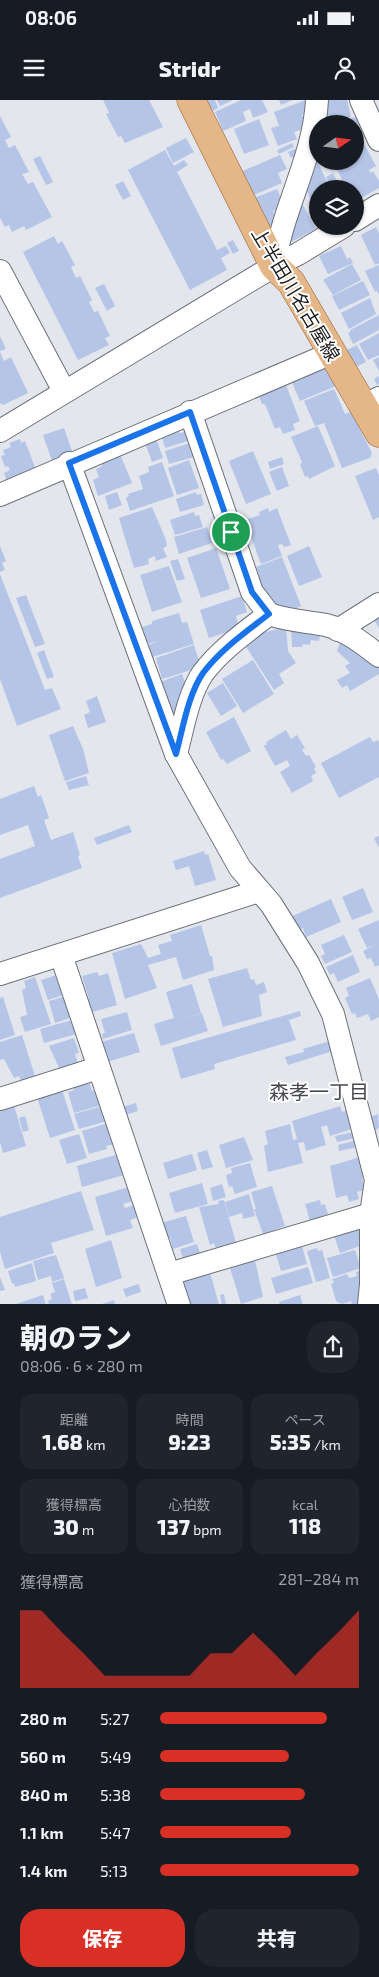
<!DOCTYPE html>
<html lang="ja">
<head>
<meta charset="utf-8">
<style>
  :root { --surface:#171b24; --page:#20242c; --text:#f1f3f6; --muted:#9ea1a6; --accent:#d93025 }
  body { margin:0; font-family:"Exo 2","Noto Sans JP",sans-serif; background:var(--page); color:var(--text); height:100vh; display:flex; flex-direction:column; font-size:19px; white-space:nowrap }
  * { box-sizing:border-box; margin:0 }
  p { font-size:16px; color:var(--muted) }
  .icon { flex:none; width:28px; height:28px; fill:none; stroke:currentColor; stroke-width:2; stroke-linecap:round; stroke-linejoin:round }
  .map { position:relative; height:1204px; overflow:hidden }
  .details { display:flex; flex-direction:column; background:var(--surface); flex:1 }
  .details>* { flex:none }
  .needle { width:32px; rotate:76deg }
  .controls { position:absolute; left:309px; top:15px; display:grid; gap:10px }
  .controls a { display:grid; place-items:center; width:55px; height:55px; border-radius:50%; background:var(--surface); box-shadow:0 1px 4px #0004; font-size:25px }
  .pin { position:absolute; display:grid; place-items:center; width:42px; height:42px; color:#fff; margin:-21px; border:2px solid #fff; border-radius:50%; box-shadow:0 1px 5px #0007 }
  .round { display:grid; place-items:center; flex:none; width:52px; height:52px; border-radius:20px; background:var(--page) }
  .overview { display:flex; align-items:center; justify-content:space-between; height:85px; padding:0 20px }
  h1 { font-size:28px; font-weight:800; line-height:38px }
  .stats { display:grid; grid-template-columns:repeat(3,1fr); gap:8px; height:85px; padding:5px 20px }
  .stats div { display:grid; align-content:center; border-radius:12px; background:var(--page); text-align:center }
  .stats b { font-size:21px; font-weight:800 }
  .stats small { font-size:14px; font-weight:400 }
  .stats p { font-size:14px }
  .chart { height:140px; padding:10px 20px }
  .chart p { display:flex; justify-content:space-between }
  .chart svg { width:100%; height:90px; margin-top:5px; fill:var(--accent); opacity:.7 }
  .primary-button { display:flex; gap:10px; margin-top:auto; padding:10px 20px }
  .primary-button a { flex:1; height:58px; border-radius:20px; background:var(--accent); color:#fff; font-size:20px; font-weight:800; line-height:58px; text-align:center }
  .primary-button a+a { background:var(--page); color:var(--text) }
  ul { padding:0 20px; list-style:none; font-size:16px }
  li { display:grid; grid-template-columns:80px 60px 1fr; align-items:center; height:38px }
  li i { height:12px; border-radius:6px; background:var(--accent) }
  .status { display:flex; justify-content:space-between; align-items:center; height:35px; padding:0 25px; background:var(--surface); direction:ltr }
  .status svg { height:14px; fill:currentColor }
  header { display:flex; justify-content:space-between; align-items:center; height:65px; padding:0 20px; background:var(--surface); font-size:22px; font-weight:800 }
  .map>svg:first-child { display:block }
</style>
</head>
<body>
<div class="status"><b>08:06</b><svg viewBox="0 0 49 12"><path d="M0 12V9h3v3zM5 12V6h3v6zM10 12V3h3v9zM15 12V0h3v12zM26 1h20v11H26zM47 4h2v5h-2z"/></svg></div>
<header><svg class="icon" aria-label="menu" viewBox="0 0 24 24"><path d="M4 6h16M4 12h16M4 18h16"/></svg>Stridr<svg class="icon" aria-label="person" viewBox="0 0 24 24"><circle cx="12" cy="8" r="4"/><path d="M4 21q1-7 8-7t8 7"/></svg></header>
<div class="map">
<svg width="379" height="1205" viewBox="0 0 379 1205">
  <rect width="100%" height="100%" fill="#e3e6ed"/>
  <g fill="#b5c5e7">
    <path d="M103,0H149L163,27L125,43L121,36L118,37L106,14L109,13Z"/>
    <path d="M197,0H215L218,8L204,15Z"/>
    <path d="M217,0H233L220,6Z"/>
    <path d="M241,0H262L268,12L253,18L250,9L243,12L246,21L223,31L215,12Z"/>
    <path d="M279,0H293L281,5Z"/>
    <path d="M306,0L310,11L302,15L307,28L294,32L297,39L278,46L271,28L279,26L274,12Z"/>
    <path d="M325,0H347L351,17L326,24L323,12Z"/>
    <path d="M0,16L11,37L5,40L9,48L15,45L29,72L22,74L28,84L33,82L52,117L26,130L24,126L12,132L9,125L5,127L0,118Z"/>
    <path d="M356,17L363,36L355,42V24L333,23Z"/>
    <path d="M259,19L269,45L244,54L234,29Z"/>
    <path d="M186,38L194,52L173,63L166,48Z"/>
    <path d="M292,43L294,47L279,54L277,50Z"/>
    <path d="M364,44L376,66L369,70L371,73L373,71L379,81V88L356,101L355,89H344L348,87L346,83L344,84L333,61H355V46Z"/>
    <path d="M297,48L300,54L291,58L288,52Z"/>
    <path d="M165,50L174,66L184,60L188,65L177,72L217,150L226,146L230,153L221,158L227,170L190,190L128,70Z"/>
    <path d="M280,55L287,69L278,73L282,83L249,97L238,73Z"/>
    <path d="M40,56L53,82L46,85L33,59Z"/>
    <path d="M318,62L330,89H318V103L313,105L305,86L311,64Z"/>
    <path d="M333,73L337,81L329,84L326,77Z"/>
    <path d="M123,81L131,96L123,100L115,85Z"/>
    <path d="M277,89L282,101L277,103L280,109L273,111L276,119L273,124L264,128L249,100Z"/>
    <path d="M303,105L316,129L291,142L286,133L296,108Z"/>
    <path d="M376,127L379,133V163L375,165L361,135Z"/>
    <path d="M54,136L58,144L62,141L75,165L71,167L76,178L80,176L92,200L89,202L94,212L98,211L110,236L105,238L109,245L78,260L23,152Z"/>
    <path d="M233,140L239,151L233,154L227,143Z"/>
    <path d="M341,146L347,159L350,157L353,163L328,174L319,156Z"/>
    <path d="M352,164L361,180L333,195L323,180Z"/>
    <path d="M379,165V195L377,191L375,192L365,171Z"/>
    <path d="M363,181L370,195L339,210L332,196Z"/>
    <path d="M104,184L115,206L107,211L95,188Z"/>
    <path d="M370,198L376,214L349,229L341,213Z"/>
    <path d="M379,215V230L353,244L348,233L351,231L350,230Z"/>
    <path d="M379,233V255L368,260L359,244Z"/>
    <path d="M0,236L6,249L0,251Z"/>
    <path d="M357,245L366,262L354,268L345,251Z"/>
    <path d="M0,252L4,261L11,257L28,293L3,305L0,303Z"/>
    <path d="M379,257V271L373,260Z"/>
    <path d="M327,263L336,286L300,301L290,278Z"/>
    <path d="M379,276V284L377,285L374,279Z"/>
    <path d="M284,280L300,321L293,324L295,330L283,334L280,327L275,329L265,304H262L257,291Z"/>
    <path d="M334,289L345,314L351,312L372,353L370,358L342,368L324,323L315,326L304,301Z"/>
    <path d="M318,326L335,366L309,379L308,376L305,377L300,364L302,362L291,337Z"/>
    <path d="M64,328L73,354L52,361L43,335Z"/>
    <path d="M178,328L179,333L189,331L191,340L165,348L161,333Z"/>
    <path d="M155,336L163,358L152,362L144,340Z"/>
    <path d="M20,339L21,343L25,341L36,370L7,382L4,373L10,370L8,366L5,367L1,356L5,355L3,350L11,347L9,343Z"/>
    <path d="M196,341L194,357L169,364L165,351Z"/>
    <path d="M118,349L132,383L98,396L93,380L99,377L96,369L102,366L99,356Z"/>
    <path d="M253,351L271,394L246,404L229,361Z"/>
    <path d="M282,357L284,364L270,369L268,362Z"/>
    <path d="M189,360L199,388L177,395L168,368Z"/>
    <path d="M162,362L174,396L130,411L126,398L129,396L128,394L143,389L139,376L149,372L148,367Z"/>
    <path d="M282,367L289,386L277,391L269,372Z"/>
    <path d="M376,368L379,375V417L373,420L355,376Z"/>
    <path d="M117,392L122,405L109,410L105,396Z"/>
    <path d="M196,392L197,395L201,394L204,405L180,412L176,399Z"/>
    <path d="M152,407L166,440L167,446L163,448L167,457L156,461L155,456L148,459L149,464L134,468L119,418Z"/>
    <path d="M268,408L269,412L277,408L291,445L284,447L282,444L278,445L282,456L261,464L245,420L260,415L259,412Z"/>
    <path d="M194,412L195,416L199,415L203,427L175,435L170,420Z"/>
    <path d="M207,427L212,443L179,454L174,437Z"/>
    <path d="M0,446L6,461L2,463L5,470L0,472Z"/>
    <path d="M309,446L322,477L299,486L287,456Z"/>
    <path d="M216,448L230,489L201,498L187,458Z"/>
    <path d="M282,457L301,506L294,509L291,506L295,516L274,511L256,476L259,475L256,467Z"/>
    <path d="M178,459L185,479L177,481L170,461Z"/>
    <path d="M169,466L182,502L152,512L140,475Z"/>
    <path d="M0,474L45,590L52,588L61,609L17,626L0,579Z"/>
    <path d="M26,495L45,544L35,547L16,498Z"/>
    <path d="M242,496L247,512L236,516L239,528L209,538L200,510Z"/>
    <path d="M379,511V528L371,515Z"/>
    <path d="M179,513L182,523L187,522L194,544L152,557L148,545L158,541L147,544L142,527L152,524V521Z"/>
    <path d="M286,527L288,551L296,563L279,574L284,583L274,590L243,542L254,535Z"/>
    <path d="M291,527L320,535L319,541L311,540L310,545L303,544L302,547H292Z"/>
    <path d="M341,540L379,566V574L350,591L347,585L342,588L337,580L350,573L345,566L350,563L337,551Z"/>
    <path d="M194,545L201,567L162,579L156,558Z"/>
    <path d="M44,550L54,577L47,579L37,553Z"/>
    <path d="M253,560L274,594L243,613L222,579Z"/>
    <path d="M182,574L188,591L175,625L160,582Z"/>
    <path d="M223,583L237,606L221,616L207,593Z"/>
    <path d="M97,596L106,622L88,628L84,615L90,612L86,601Z"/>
    <path d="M234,617L251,651L227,664L223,659L221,660L206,632Z"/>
    <path d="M73,626L83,649L89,673L65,681L49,635Z"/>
    <path d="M286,630L291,639L297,635L305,648L302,650L306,656L309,655L316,667L314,668L316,673L311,676L313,681L292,693L280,672L290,666L287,660L275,666L264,646L267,644L266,642Z"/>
    <path d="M370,637L373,642L378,640L379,643V677L339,698L321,663Z"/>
    <path d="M86,676L89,685L69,690L66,682Z"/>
    <path d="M34,686L38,697L41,695L49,718L44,720L51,740L73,732L80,755L78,756L82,768L0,798V759L35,746L28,725L0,735V699Z"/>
    <path d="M129,725L132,732L97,745L94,738Z"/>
    <path d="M379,736V748L374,738Z"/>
    <path d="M204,751L205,755L208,754L216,780L195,786L189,766L176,770L173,761Z"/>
    <path d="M363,788L373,812L352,820L342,797Z"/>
    <path d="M331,799L341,822L306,837L303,828L294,831L286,819Z"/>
    <path d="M379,820V865L375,867L371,858L367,859L363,851L376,844L367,848L358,829Z"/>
    <path d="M201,825L210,856H212L214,870L183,880L176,857L148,865L157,888L125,899L112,853L141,844L148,858L161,854L158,845L172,841L170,835Z"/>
    <path d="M344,835L352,852L325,864L321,856L325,854L321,845Z"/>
    <path d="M353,855L360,872L338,882L334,873L330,875L326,867Z"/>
    <path d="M247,868L251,880L254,879L256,885L264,882L267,892L259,895L262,916L223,927L208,879Z"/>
    <path d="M97,872L99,876L108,873L117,905L89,913L85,900L89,899L82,876Z"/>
    <path d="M63,873L70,893L48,900L41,880Z"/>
    <path d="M35,877L51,924L25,932L20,917L27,915L22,890L26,888L24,881Z"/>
    <path d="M370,878L379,899V917L371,921L368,914L357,918L355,913L352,914L345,898L349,896L346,888Z"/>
    <path d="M192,884L201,913L175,922L202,913L208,931L161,946L154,924L174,918L166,892Z"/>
    <path d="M70,895L76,916L55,923L49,901Z"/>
    <path d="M3,897L15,935L0,940V898Z"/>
    <path d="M300,911L301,916L289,920L296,940L214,964L215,969L181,979L172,948Z"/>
    <path d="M127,912L132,930L103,939L102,934L105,933L101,919Z"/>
    <path d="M76,919L80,933L44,943L40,929Z"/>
    <path d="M134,933L140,952L107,962L101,942Z"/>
    <path d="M22,935L36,979L22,983L19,976L14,978L4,959L0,960V942Z"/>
    <path d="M74,938L79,953L75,954L78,963L60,970L49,946Z"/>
    <path d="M330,941L333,951L288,965L285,957L304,952L303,949Z"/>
    <path d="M87,976L92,991L97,989L102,1005L74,1013L68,992L74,990L71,982Z"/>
    <path d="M62,990L75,1030L50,1038L37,997Z"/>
    <path d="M13,1002L26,1046L3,1053L0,1042V1009Z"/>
    <path d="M136,1003L138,1011L121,1016L119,1008Z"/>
    <path d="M106,1005L110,1020L79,1029L74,1014Z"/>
    <path d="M340,1006L342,1012L349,1010L355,1028L330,1036L327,1025L321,1027L326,1045L306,1051L304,1042L298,1043L303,1063L268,1072L264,1046L268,1044L265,1031L290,1024L293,1040L297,1039L292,1021Z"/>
    <path d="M378,1014L379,1028L374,1031L368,1018Z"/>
    <path d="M25,1016L29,1030L23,1032L19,1018Z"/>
    <path d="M108,1023L115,1044L106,1046L107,1049L89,1054L82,1031Z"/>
    <path d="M354,1032L355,1038L337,1042L335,1036Z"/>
    <path d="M79,1034L87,1058L67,1064L59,1040Z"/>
    <path d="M244,1037L253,1060L226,1068L219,1045Z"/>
    <path d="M357,1040L358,1047L339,1051L338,1045Z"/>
    <path d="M207,1050L213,1067L202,1070L197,1053Z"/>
    <path d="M119,1054L124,1075L82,1087L77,1066Z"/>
    <path d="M192,1054L197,1070L168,1079L163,1063Z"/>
    <path d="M360,1057L366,1077L362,1078L365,1090L357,1092L359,1099L349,1102L347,1095L336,1098L330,1066Z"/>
    <path d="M250,1063L257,1087L235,1094L232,1086L229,1087L226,1075L232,1073L231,1068Z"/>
    <path d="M202,1083L208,1104L175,1113L169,1093Z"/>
    <path d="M222,1084L226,1097L213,1101L210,1088Z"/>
    <path d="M132,1086L136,1100L123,1104L125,1108L138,1104L141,1116L130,1120L133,1128L106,1136L95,1097Z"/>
    <path d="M272,1086L285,1126L263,1134L254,1109H256L251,1092Z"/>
    <path d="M81,1091L94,1130L51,1143L54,1153L5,1169L0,1152V1117Z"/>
    <path d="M249,1094L255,1116L243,1119L242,1113L229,1117L225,1102Z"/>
    <path d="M224,1100L236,1143L216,1148L214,1143L210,1145L199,1107L219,1104L218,1101Z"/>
    <path d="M320,1100L321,1105L325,1104L328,1114L310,1121L305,1104Z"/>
    <path d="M186,1116L194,1142L173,1149L170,1138L166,1140L161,1123Z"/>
    <path d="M357,1125L363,1145L340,1153L333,1132Z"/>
    <path d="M111,1140L122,1178L96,1187L85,1149Z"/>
    <path d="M197,1144L201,1156L184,1162L180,1149Z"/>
    <path d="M295,1145L296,1148L302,1146L307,1164L281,1171L275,1151Z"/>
    <path d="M317,1148L318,1151L322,1150L330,1178L316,1182L307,1151Z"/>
    <path d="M355,1150L361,1168L333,1177L327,1158Z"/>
    <path d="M56,1155L64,1178L52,1182L51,1176L38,1180L33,1161Z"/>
    <path d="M255,1160L263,1197L241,1204L230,1168L235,1167L233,1163Z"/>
    <path d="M32,1163L36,1181L15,1187L14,1183L12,1184L8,1171Z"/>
    <path d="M308,1167L313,1183L276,1194L271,1178Z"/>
    <path d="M367,1169L361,1203L352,1205L351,1201L342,1204L336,1201L331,1184L334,1183L332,1179L347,1174L349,1178L357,1176L356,1172Z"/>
    <path d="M210,1172L219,1205H188L181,1181Z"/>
    <path d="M0,1177L5,1190L0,1191Z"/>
    <path d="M64,1179L72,1205H49L48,1201L52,1199L50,1194L55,1192L52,1183Z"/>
    <path d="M139,1184L141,1192L126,1197L123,1189Z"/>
    <path d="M85,1188L88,1198L75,1201L73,1191Z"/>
    <path d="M224,1194L226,1205H222L220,1195Z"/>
    <path d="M43,1195L46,1205H16V1204Z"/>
    <path d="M300,1195L303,1205H280L279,1202Z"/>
    <path d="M114,1200L115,1205H102V1204Z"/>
  </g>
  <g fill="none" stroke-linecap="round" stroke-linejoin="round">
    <defs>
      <g id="minor">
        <path d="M361,0L379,40"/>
        <path d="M355,120L379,105"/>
        <path d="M274,166C282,109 314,58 317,0"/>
        <path d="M0,171L64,291"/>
        <path d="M363,306L379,298"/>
        <path d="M190,312L252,492L269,514"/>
        <path d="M0,331L274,166L298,154L344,126"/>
        <path d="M69,363L176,654L240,768L271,804L308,863L333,914L376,1080L371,1114V1184L369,1205"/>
        <path d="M0,395L332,253"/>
        <path d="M338,530L379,504"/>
        <path d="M176,654C183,628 188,595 203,573C221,549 246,532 269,514C288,521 306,521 326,525C346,530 364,544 379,556"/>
        <path d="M61,855L179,1205"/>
        <path d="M0,874L259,791"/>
        <path d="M0,999L98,968"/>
        <path d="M169,1174L371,1114"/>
      </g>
      <path id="major" d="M191,0L274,166L291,182L379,333"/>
    </defs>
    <use href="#minor" stroke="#6e7178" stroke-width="24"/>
    <use href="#major" stroke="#956230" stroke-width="29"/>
    <use href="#minor" stroke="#fff" stroke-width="22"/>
    <use href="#major" stroke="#e5b687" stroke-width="28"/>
  </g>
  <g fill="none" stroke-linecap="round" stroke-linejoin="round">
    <defs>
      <path id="route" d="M190,312L252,492L269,514C246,532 221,549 203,573C188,595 183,628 176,654L69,363Z"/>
    </defs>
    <use href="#route" stroke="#fff" stroke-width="10"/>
    <use href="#route" stroke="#1a73e8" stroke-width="6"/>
  </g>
  <g text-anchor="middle" stroke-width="4" stroke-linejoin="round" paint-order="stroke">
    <g font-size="19" fill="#202123" stroke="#fff">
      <text transform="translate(296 194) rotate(59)" y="7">上半田川名古屋線</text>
    </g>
    <g font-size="20" fill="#47494f" stroke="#fff">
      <text x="319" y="999">森孝一丁目</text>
    </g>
  </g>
</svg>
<div class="controls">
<a><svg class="needle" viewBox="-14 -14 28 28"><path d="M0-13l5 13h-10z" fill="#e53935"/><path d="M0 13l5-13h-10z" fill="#9ea1a6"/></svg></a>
<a><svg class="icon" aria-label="layers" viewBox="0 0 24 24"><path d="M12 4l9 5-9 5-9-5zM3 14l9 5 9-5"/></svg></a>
</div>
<div class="pin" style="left:231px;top:432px;background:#1e9e55"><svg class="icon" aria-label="arrive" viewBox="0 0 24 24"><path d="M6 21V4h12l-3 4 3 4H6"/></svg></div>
</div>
<section class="details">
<div class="overview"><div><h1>朝のラン</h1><p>08:06 · 6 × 280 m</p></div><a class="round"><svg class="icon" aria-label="share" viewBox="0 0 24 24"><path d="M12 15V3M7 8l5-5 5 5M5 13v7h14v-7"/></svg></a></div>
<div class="stats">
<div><p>距離</p><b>1.68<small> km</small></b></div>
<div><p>時間</p><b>9:23</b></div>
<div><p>ペース</p><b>5:35<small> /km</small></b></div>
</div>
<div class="stats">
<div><p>獲得標高</p><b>30<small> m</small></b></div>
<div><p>心拍数</p><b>137<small> bpm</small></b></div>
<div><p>kcal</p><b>118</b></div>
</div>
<div class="chart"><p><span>獲得標高</span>281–284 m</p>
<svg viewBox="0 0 160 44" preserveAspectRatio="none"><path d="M0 44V6L10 6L20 17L30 27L40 38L50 38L60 38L70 38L80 38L90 27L100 27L110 17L120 27L130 38L140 27L150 17L160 6V44z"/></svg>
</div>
<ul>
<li><b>280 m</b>5:27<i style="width:84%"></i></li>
<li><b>560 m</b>5:49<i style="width:65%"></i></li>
<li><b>840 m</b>5:38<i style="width:73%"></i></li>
<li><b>1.1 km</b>5:47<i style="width:66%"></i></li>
<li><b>1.4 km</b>5:13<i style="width:100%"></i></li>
</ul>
<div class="primary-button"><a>保存</a><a>共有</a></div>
</section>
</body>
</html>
